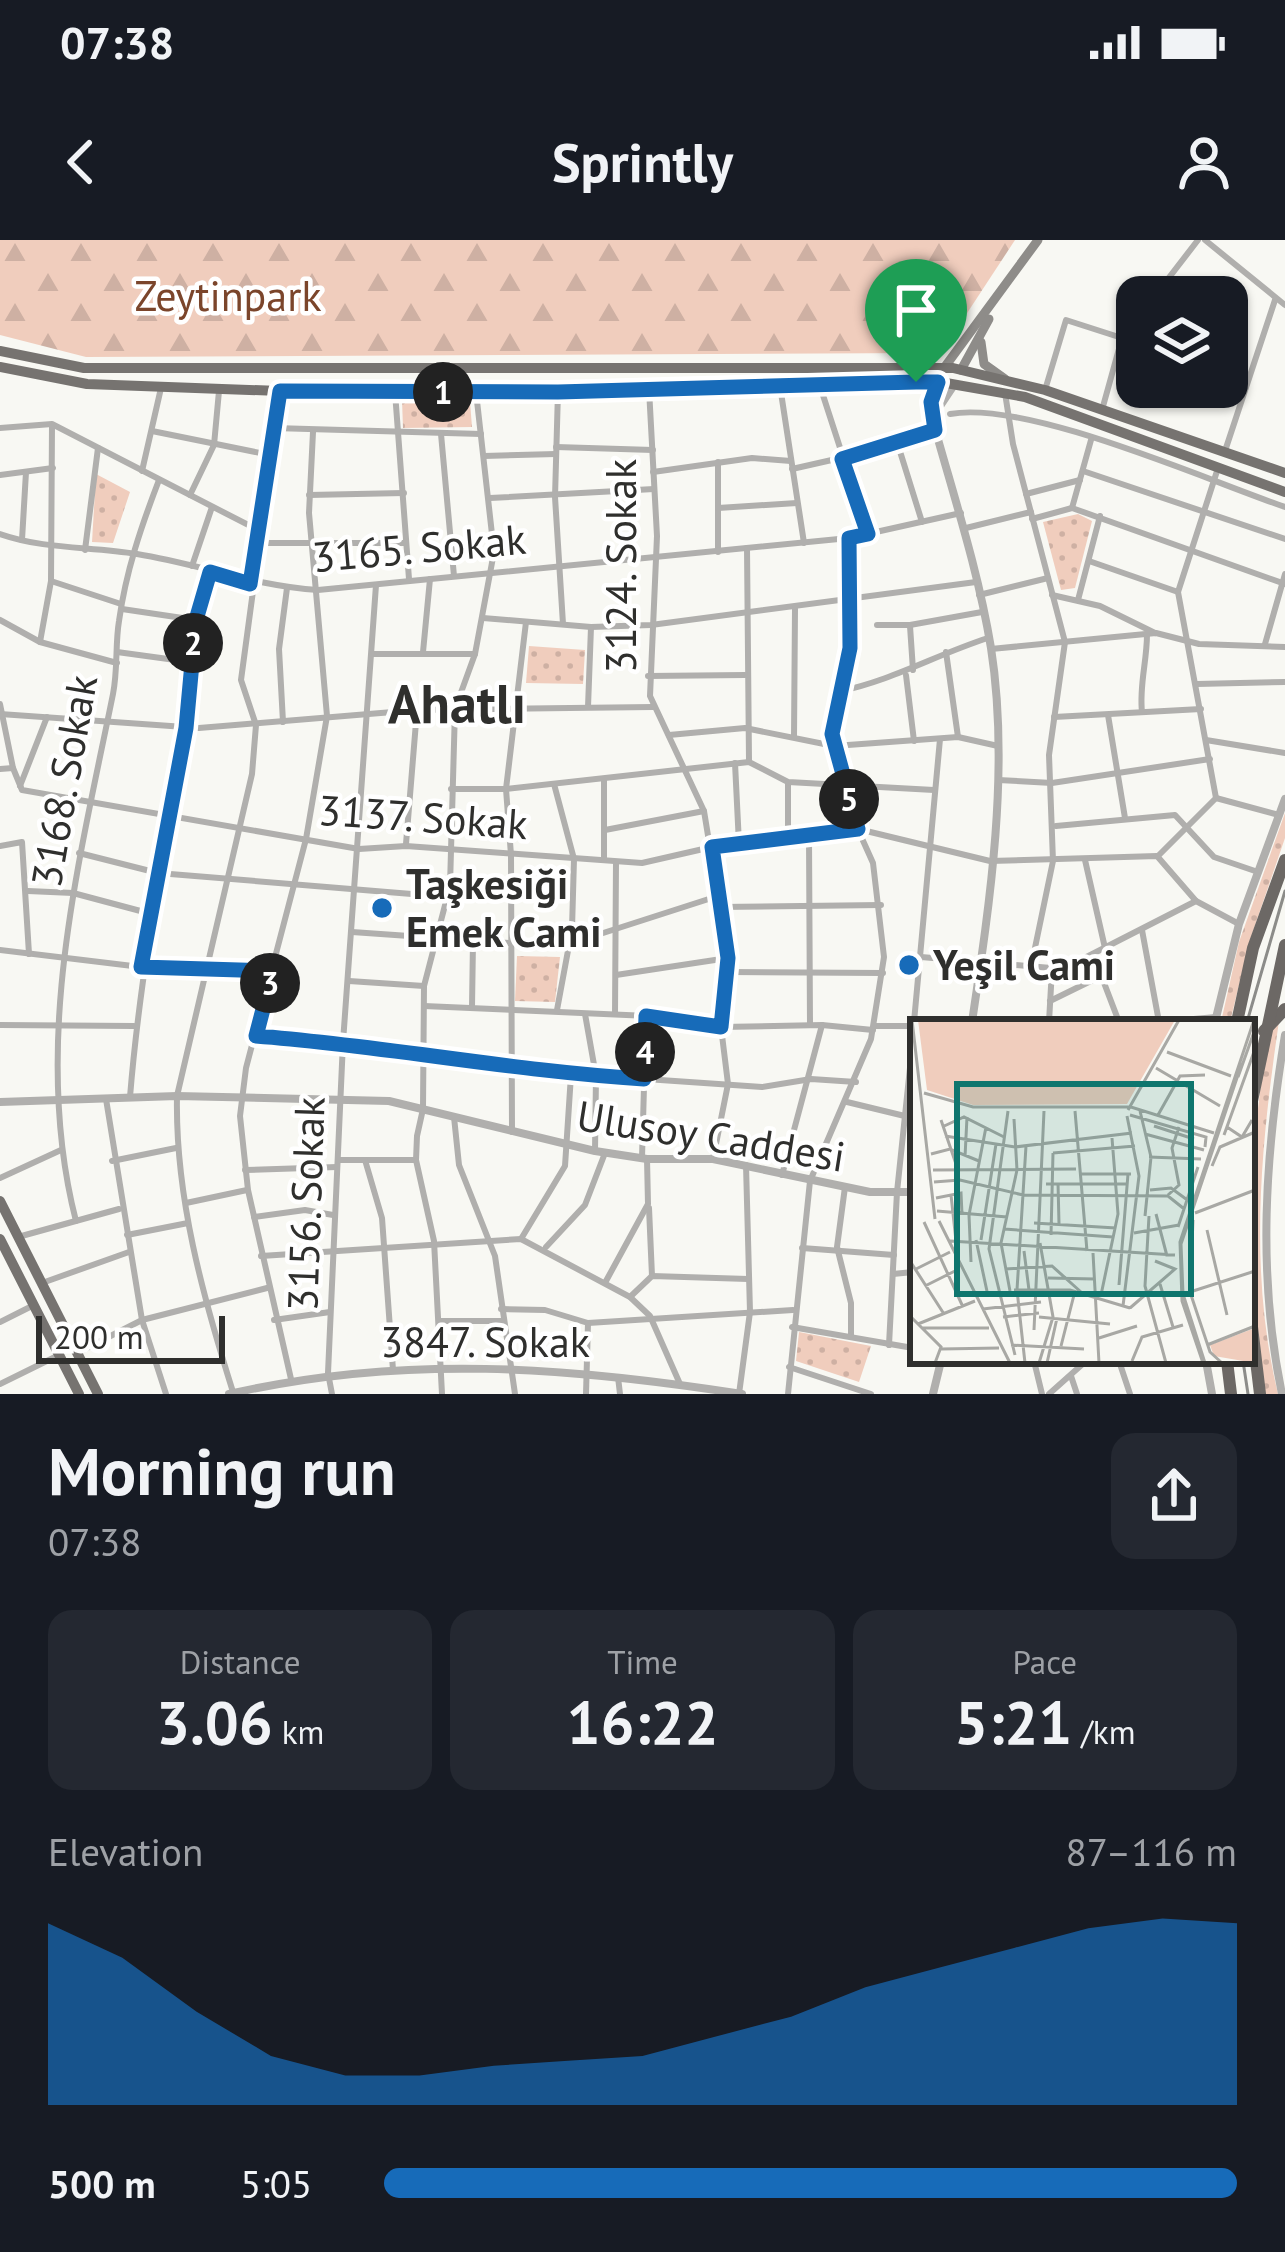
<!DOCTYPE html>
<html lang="en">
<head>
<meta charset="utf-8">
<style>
  :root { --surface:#171b24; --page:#242831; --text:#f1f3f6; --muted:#9ea1a6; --accent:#176bb9 }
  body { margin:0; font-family:"PT Sans",sans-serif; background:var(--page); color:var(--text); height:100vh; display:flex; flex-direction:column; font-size:45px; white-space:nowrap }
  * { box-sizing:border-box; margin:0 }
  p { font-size:39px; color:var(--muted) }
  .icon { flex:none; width:66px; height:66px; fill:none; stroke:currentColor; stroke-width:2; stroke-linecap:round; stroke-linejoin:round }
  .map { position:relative; height:1154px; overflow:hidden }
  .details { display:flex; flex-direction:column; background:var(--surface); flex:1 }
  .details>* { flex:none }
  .buttons { position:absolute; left:1116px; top:36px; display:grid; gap:24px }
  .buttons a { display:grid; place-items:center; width:132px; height:132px; border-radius:24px; background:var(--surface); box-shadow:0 3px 9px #0004; font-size:60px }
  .scale { position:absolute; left:36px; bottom:30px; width:189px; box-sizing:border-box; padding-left:12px; border:6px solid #2f2f2d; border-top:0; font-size:33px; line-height:42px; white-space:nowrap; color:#2f2f2d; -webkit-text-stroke:9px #fff; paint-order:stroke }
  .pin { position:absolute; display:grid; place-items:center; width:102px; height:102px; color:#fff; margin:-123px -51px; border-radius:50% 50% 50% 0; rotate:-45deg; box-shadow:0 0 12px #0007 }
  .pin .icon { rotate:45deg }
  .km { position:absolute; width:60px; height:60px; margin:-30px; border-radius:50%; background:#222; color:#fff; font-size:33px; line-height:60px; text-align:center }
  .round { display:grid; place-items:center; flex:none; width:126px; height:126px; border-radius:24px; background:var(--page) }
  .headline { display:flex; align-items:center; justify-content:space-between; height:204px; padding:0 48px }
  h1 { font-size:66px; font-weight:800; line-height:90px }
  .figures { display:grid; grid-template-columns:repeat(3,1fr); gap:18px; height:204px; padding:12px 48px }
  .figures div { display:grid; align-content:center; border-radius:24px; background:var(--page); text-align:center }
  .figures b { font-size:60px; font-weight:800 }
  .figures small { font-size:33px; font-weight:400 }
  .figures p { font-size:33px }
  .chart { height:336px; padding:24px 48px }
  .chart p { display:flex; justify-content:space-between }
  .chart svg { width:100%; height:216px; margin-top:12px; fill:var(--accent); opacity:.7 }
  ul { padding:0 48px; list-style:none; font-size:39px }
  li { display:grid; grid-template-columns:192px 144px 1fr; align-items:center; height:90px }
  li i { height:30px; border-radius:15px; background:var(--accent) }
  .status { display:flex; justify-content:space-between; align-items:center; height:84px; padding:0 60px; background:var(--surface); direction:ltr }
  .status svg { height:33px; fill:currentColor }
  header { display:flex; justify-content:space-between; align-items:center; height:156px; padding:0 48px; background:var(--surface); font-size:54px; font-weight:800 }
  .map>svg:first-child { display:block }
</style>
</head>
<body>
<div class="status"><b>07:38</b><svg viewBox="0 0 49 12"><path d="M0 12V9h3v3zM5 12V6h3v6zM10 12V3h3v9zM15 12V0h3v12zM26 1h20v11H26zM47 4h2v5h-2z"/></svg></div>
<header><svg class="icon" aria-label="back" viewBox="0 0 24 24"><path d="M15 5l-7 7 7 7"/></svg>Sprintly<svg class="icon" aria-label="person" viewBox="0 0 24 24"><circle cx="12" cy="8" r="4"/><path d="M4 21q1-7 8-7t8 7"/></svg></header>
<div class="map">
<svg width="1285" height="1154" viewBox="0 0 1285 1154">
  <defs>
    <pattern id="green-dots" width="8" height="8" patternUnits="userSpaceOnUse" patternTransform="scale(3)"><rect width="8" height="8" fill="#f0cdbd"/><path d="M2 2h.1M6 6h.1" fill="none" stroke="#ceb0a3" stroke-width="1.8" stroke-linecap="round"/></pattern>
    <pattern id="forest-firs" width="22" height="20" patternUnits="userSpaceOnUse" patternTransform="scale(3)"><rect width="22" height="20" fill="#f0cdbd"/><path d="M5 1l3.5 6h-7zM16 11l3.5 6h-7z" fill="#ceb0a3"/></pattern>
  </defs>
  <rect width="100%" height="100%" fill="#f8f8f3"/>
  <g fill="url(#green-dots)">
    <path d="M402,160L470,162L472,187L403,188Z"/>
    <path d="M96,234L130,252L113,303L92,302Z"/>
    <path d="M1078,274L1092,281L1075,348L1061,350L1043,282Z"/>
    <path d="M529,406L585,410L583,444L526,443Z"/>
    <path d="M1285,573V598L1250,700L1230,782H1221L1239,702Z"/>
    <path d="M517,716L560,717L555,762L515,761Z"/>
    <path d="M1279,781C1261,904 1248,1031 1278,1154H1265C1243,1036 1249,912 1268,795Z"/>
    <path d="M799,1092L871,1106L859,1142L796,1121Z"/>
  </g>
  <path fill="url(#forest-firs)" d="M0,0H1015L956,90L929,113L86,117L0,95Z"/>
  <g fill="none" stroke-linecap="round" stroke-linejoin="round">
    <g stroke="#b0afad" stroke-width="6">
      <path d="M1205,0L1285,65"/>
      <path d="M1154,57L1198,0"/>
      <path d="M780,146L804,303"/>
      <path d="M820,146L868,294"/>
      <path d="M649,149L657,296L650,456L704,571L728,718L721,787L728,844L713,919"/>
      <path d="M1045,150L1066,80L1122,98"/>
      <path d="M558,151L555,257L563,384"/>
      <path d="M395,152L409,339"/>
      <path d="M1005,153L1013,204L1065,402L1049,515L1053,621L1031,727"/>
      <path d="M1102,170L1122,98L1137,79"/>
      <path d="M950,174C1027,160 1204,239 1285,267"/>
      <path d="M0,188L52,184L258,290"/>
      <path d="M274,188L481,194"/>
      <path d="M152,191L270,215"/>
      <path d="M441,194L454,336"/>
      <path d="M898,205L922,282"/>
      <path d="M556,207L653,210"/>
      <path d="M1225,211L1275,60"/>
      <path d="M484,216L556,214"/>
      <path d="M718,222V312"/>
      <path d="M792,229L898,205L935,190"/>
      <path d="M142,231L161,148"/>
      <path d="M1083,231L1285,299"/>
      <path d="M653,232L752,218L791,221"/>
      <path d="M0,235L53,228"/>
      <path d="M1026,254L1080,240"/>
      <path d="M190,255L214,205L219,151"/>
      <path d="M309,255L404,253"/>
      <path d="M490,258L654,249"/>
      <path d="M718,268L797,263"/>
      <path d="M1072,268L1091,200"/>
      <path d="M1032,279L1072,268L1285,344"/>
      <path d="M966,288L1031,272"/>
      <path d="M0,294C46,310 90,306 137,314C199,324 255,346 318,350L849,298L961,273"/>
      <path d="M22,300L26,232"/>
      <path d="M256,303H406"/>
      <path d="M747,308L749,521"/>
      <path d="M85,310L98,208"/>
      <path d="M1089,321L1178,352"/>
      <path d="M192,326L212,267"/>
      <path d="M51,341L121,364"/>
      <path d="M979,355L1048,338"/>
      <path d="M1052,355L1100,366L1155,393"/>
      <path d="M1078,360L1100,276"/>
      <path d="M122,369L196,380"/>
      <path d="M483,378L591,387L651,385L976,342"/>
      <path d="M0,380L40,402L117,423"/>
      <path d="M877,385H910L982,372"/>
      <path d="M910,386L913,430"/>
      <path d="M40,402L51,341L52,185"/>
      <path d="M1265,404L1285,334"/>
      <path d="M991,409L1156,393L1199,404L1285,407"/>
      <path d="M117,412L190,422"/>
      <path d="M423,412L430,339"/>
      <path d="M946,412L958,497"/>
      <path d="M372,414H475"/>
      <path d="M906,435L914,501"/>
      <path d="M648,436L745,435"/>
      <path d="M1197,444L1285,442"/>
      <path d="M837,452C894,440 935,415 988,398"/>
      <path d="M0,464L13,528"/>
      <path d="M588,467L591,387"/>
      <path d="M1142,472C1139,445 1147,422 1147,394"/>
      <path d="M0,474L199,488L417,470L653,467"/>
      <path d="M1108,475L1125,578"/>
      <path d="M1054,477L1201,469"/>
      <path d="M283,482L279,409L287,348"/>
      <path d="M669,495L745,488L834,506L958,497L998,506"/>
      <path d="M794,497L795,369"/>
      <path d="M1206,500L1285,513"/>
      <path d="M735,523L739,604"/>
      <path d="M0,529L13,528L22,550L359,609L406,606L642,623L712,607L858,589L990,621L1157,616L1196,661L1239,684"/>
      <path d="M604,539V620"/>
      <path d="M998,540L1052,543L1210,519"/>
      <path d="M788,543V599"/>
      <path d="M554,544L574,619L572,689L557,770"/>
      <path d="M20,546L47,477"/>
      <path d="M451,549H506L749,522L788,542L934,550"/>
      <path d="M1216,558L1279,575"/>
      <path d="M1056,586L1175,575L1214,617L1258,632"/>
      <path d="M605,590L704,571"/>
      <path d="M809,597L810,785"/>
      <path d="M406,604L417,470"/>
      <path d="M0,606L22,602L29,714"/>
      <path d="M79,613L158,633L448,657"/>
      <path d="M1158,616L1216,558L1178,352L1218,228"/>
      <path d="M1085,620L1105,708"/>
      <path d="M28,651L73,653L148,673"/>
      <path d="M719,667L881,665"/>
      <path d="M1142,690L1159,782"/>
      <path d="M352,692L509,703"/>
      <path d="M569,704L718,656"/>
      <path d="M0,710L141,727L273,731"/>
      <path d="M1093,714L1119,782"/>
      <path d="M921,717L1063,729L1196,661"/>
      <path d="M728,732L883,733"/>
      <path d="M616,735L728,718"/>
      <path d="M349,741L424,746"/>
      <path d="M1050,761L1101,736"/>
      <path d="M424,766L671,777L721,787L822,785L873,790"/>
      <path d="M472,767L473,701"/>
      <path d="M585,774L596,836L595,911"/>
      <path d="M615,774L616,622"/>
      <path d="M914,782L940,499"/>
      <path d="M1049,782L1052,729"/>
      <path d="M1160,782L1216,777"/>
      <path d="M0,785L134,786"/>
      <path d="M875,786H913"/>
      <path d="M256,796L425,810L515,830L762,847L811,839L856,842"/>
      <path d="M130,857C140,734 163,616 184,495C194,439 191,386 210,332"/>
      <path d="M106,859L142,1080L166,1154"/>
      <path d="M847,862L913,878"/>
      <path d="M454,877L459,925L495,1016L515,1154"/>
      <path d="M512,892L511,615L506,549L526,382"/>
      <path d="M642,918L646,775"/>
      <path d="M338,920H416"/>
      <path d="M365,920L382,978L393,1130"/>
      <path d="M112,921L176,908"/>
      <path d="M245,930L337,927"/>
      <path d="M782,935L822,785"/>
      <path d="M0,938L61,910"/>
      <path d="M845,947L837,1007L851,1063V1097"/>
      <path d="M186,963L247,950"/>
      <path d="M649,968L652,1036"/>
      <path d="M254,977L305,970L333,975"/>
      <path d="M76,981C31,806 78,627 113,454C118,429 115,405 119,381C126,331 141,287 159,240"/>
      <path d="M127,995L188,983"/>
      <path d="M18,997L119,969"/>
      <path d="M521,999L565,926L571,835"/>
      <path d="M546,1007L585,965L605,913"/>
      <path d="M802,1008L894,1015"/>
      <path d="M261,1016L521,999L630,1057L650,1076L680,1144"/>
      <path d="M893,1034L913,1032"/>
      <path d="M606,1041L648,964L647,919"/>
      <path d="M42,1043L129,1012"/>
      <path d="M630,1057L652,1036L748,1039"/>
      <path d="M501,1069L545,1070L588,1083L793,1070"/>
      <path d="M274,1080L330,1072"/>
      <path d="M440,1081H502"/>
      <path d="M0,1082L34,1065"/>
      <path d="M792,1087L913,1108"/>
      <path d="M889,1105L897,952L913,799"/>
      <path d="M77,1113L142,1080L267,1048"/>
      <path d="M1034,1121L1042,1154"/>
      <path d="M1119,1121L1130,1154"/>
      <path d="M789,1127L871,1154"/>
      <path d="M1071,1136L1077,1154"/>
      <path d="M618,1137L620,1154"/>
      <path d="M291,1139L248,950L240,876L246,828L306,599L327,476L309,273L313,192"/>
      <path d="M0,1144L59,1115"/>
      <path d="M233,1152C203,1057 175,956 177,856L252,534L256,485L241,440L280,151"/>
      <path d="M332,1154L328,1133L343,802L376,345"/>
      <path d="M442,1154L434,1001L416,920L417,896L423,869L424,746L450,646L455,469L475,414L494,312L476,152"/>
      <path d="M586,1154L588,1083"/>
      <path d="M739,1154L750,1072L746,925"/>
      <path d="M788,1154L810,941L871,799L884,717L873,623L860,594L832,494L851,408L849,298"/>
      <path d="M1049,1154L1086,1121"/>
    </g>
    <g stroke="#b0afad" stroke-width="8">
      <path d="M937,144L932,178L954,145"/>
      <path d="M932,178C953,254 978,329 991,408C1010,529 990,662 972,782"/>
      <path d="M1215,782L1239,684L1285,559"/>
      <path d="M0,862L177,856L389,861L595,911L647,919H713L870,952H913"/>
      <path d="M1206,1121L1212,1154"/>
      <path d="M229,1154C403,1114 568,1127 742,1154"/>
      <path d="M933,1154L941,1121"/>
      <path d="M1282,1154C1257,1034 1265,915 1285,795"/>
    </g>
    <g stroke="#8e8c89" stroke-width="9">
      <path d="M981,102L984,124L1005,139"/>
      <path d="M944,128L1038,0"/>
      <path d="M961,130L989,79"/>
    </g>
    <g stroke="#767370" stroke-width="10">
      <path d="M0,111L84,128H953L1045,150L1285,233"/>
      <path d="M0,127L87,144L280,151L946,143L1025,157L1285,252"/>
      <path d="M0,961L98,1154"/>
      <path d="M0,999L79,1154"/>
    </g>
    <g stroke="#6c6865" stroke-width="12">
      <path d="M1237,782L1253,708L1285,620"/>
      <path d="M1264,791L1285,769"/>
      <path d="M1252,861L1285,705"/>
      <path d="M1252,1087L1260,1154"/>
      <path d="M1227,1121L1231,1154"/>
    </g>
    <g stroke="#8c8c89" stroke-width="3">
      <path d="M1247,782L1285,651"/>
      <path d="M1243,1121L1248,1154"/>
    </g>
  </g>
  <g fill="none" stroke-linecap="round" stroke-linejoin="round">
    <defs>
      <path id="route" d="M916,142H938L931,162L935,190L842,219L868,294L849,298L850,408L832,494L858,589L712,607L728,718L721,787L646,776L644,839C513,831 387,806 256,796L273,731L141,727L186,488L196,380L210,332L250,344L280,151L558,152Z"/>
    </defs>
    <use href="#route" stroke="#fff" stroke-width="24"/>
    <use href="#route" stroke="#176bb9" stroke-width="15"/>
  </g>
  <g fill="#176bb9" stroke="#fff" stroke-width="4.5">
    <circle cx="382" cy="668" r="12"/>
    <circle cx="909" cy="725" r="12"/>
  </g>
  <g text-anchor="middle" stroke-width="9" stroke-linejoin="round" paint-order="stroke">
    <g font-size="42" fill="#7b452b" stroke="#fff">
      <text x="228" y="71">Zeytinpark</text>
    </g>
    <g font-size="42" fill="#2f2f2d" stroke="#fff">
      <text transform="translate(419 308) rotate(-5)" y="15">3165. Sokak</text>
      <text transform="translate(621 326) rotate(-90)" y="15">3124. Sokak</text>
      <text transform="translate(64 541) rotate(-80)" y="15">3168. Sokak</text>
      <text transform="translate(423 577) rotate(4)" y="15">3137. Sokak</text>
      <text transform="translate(711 896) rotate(9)" y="15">Ulusoy Caddesi</text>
      <text transform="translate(306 964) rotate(-88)" y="15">3156. Sokak</text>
      <text x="485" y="1117">3847. Sokak</text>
    </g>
    <g font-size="42" font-weight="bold" fill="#2f2f2d" stroke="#fff" text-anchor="start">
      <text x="406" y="659">Taşkesiği<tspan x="406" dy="48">Emek Cami</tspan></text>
      <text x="933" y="740">Yeşil Cami</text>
    </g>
    <g font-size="54" font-weight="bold" fill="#2f2f2d" stroke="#fff">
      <text x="457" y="483">Ahatlı</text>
    </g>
  </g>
  <g transform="translate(910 779)">
    <rect width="345" height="345" fill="#f8f8f3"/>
    <path d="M8,1H265L217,85L63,86L17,71ZM345,309V344L304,337L300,326Z" fill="#f0cdbd"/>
    <path fill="none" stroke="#a8a8a4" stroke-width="3" d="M2,1L25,200M257,33L321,57M246,49L310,87M328,58L344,13M14,74L63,88H221L304,114M218,91L269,1M98,92L79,230L105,336M165,92L177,232M230,92L241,138L235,197M220,96L296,118L295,128M248,96L270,57L295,56M31,101L48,151M244,107L284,120M32,108L54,98L94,118M317,108L332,118L342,101M235,115L294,131M314,116L345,30M35,117L105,128L222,114M143,134L225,127M21,135L40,130L69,142M55,138L57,98M239,138L291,140M302,147L310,128L345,113M23,151L166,150M169,155H221M24,163L50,161L113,176L258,177L273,189M148,164L149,205M136,165H217M240,171L261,169L276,180M41,176L46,222M258,176L269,166L262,129L269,108M26,179L51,174L52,195M27,192L97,198M285,194L345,171M246,195L257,237M239,197L235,267L256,344M283,201L280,273L300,333L312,344M29,202L100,344M14,203L53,288M124,204L206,209M268,208L288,148M94,210L203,218M297,211L317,296M224,214L269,206M141,216L143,134M66,221L78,277M71,221L86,125M40,222L265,236M114,232L119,271M183,234L189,344M0,242L34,295M61,243L59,196L76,108M95,250L142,247L171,273M4,251L40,233M138,259L185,260M250,265L263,308M209,266L218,155M15,267L49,250M104,271H160L220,289M100,272L91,224L107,151L104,100M280,273L345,252M191,276L208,195L202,119M213,287L229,157L217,97M220,289L265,250L245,242M73,290L131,283M0,297L31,328L25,344M93,298L129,294M129,298L200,305M8,305L65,282M11,309H79M124,311L134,92M189,319L227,307M101,326L174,330M297,326L345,307M151,327L165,272M31,330L89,329M222,342L232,318L273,306M115,344L107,271L116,127M129,344L143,298L130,224M137,344L147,299M142,344H233M293,344L272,282L270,223L344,1M295,344L273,275L271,225L332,44"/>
    <path fill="#0f766e" fill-opacity="0.15" stroke="#0f766e" stroke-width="6" d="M47,65H281V275H47Z"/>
    <rect width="345" height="345" fill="none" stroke="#2f2f2d" stroke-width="6"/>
  </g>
</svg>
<div class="buttons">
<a><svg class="icon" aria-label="layers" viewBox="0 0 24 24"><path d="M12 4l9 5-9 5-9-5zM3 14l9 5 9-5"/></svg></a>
</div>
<div class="scale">200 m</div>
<div class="pin" style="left:916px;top:142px;background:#1e9e55"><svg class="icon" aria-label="arrive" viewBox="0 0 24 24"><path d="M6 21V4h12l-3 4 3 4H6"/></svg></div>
<b class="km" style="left:443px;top:152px">1</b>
<b class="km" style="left:193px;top:403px">2</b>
<b class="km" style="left:270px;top:743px">3</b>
<b class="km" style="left:645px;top:812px">4</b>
<b class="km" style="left:849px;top:559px">5</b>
</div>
<section class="details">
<div class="headline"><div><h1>Morning run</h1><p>07:38</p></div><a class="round"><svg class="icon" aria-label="share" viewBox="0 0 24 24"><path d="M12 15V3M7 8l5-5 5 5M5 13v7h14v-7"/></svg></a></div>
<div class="figures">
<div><p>Distance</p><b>3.06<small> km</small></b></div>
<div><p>Time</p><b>16:22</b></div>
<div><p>Pace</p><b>5:21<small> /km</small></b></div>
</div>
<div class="chart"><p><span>Elevation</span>87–116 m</p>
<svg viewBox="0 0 160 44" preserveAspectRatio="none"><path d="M0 44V7L10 14L20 25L30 34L40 38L50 38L60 36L70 35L80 34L90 30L100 26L110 20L120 16L130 12L140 8L150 6L160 7V44z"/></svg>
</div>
<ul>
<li><b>500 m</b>5:05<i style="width:100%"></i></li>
</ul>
</section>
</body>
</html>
